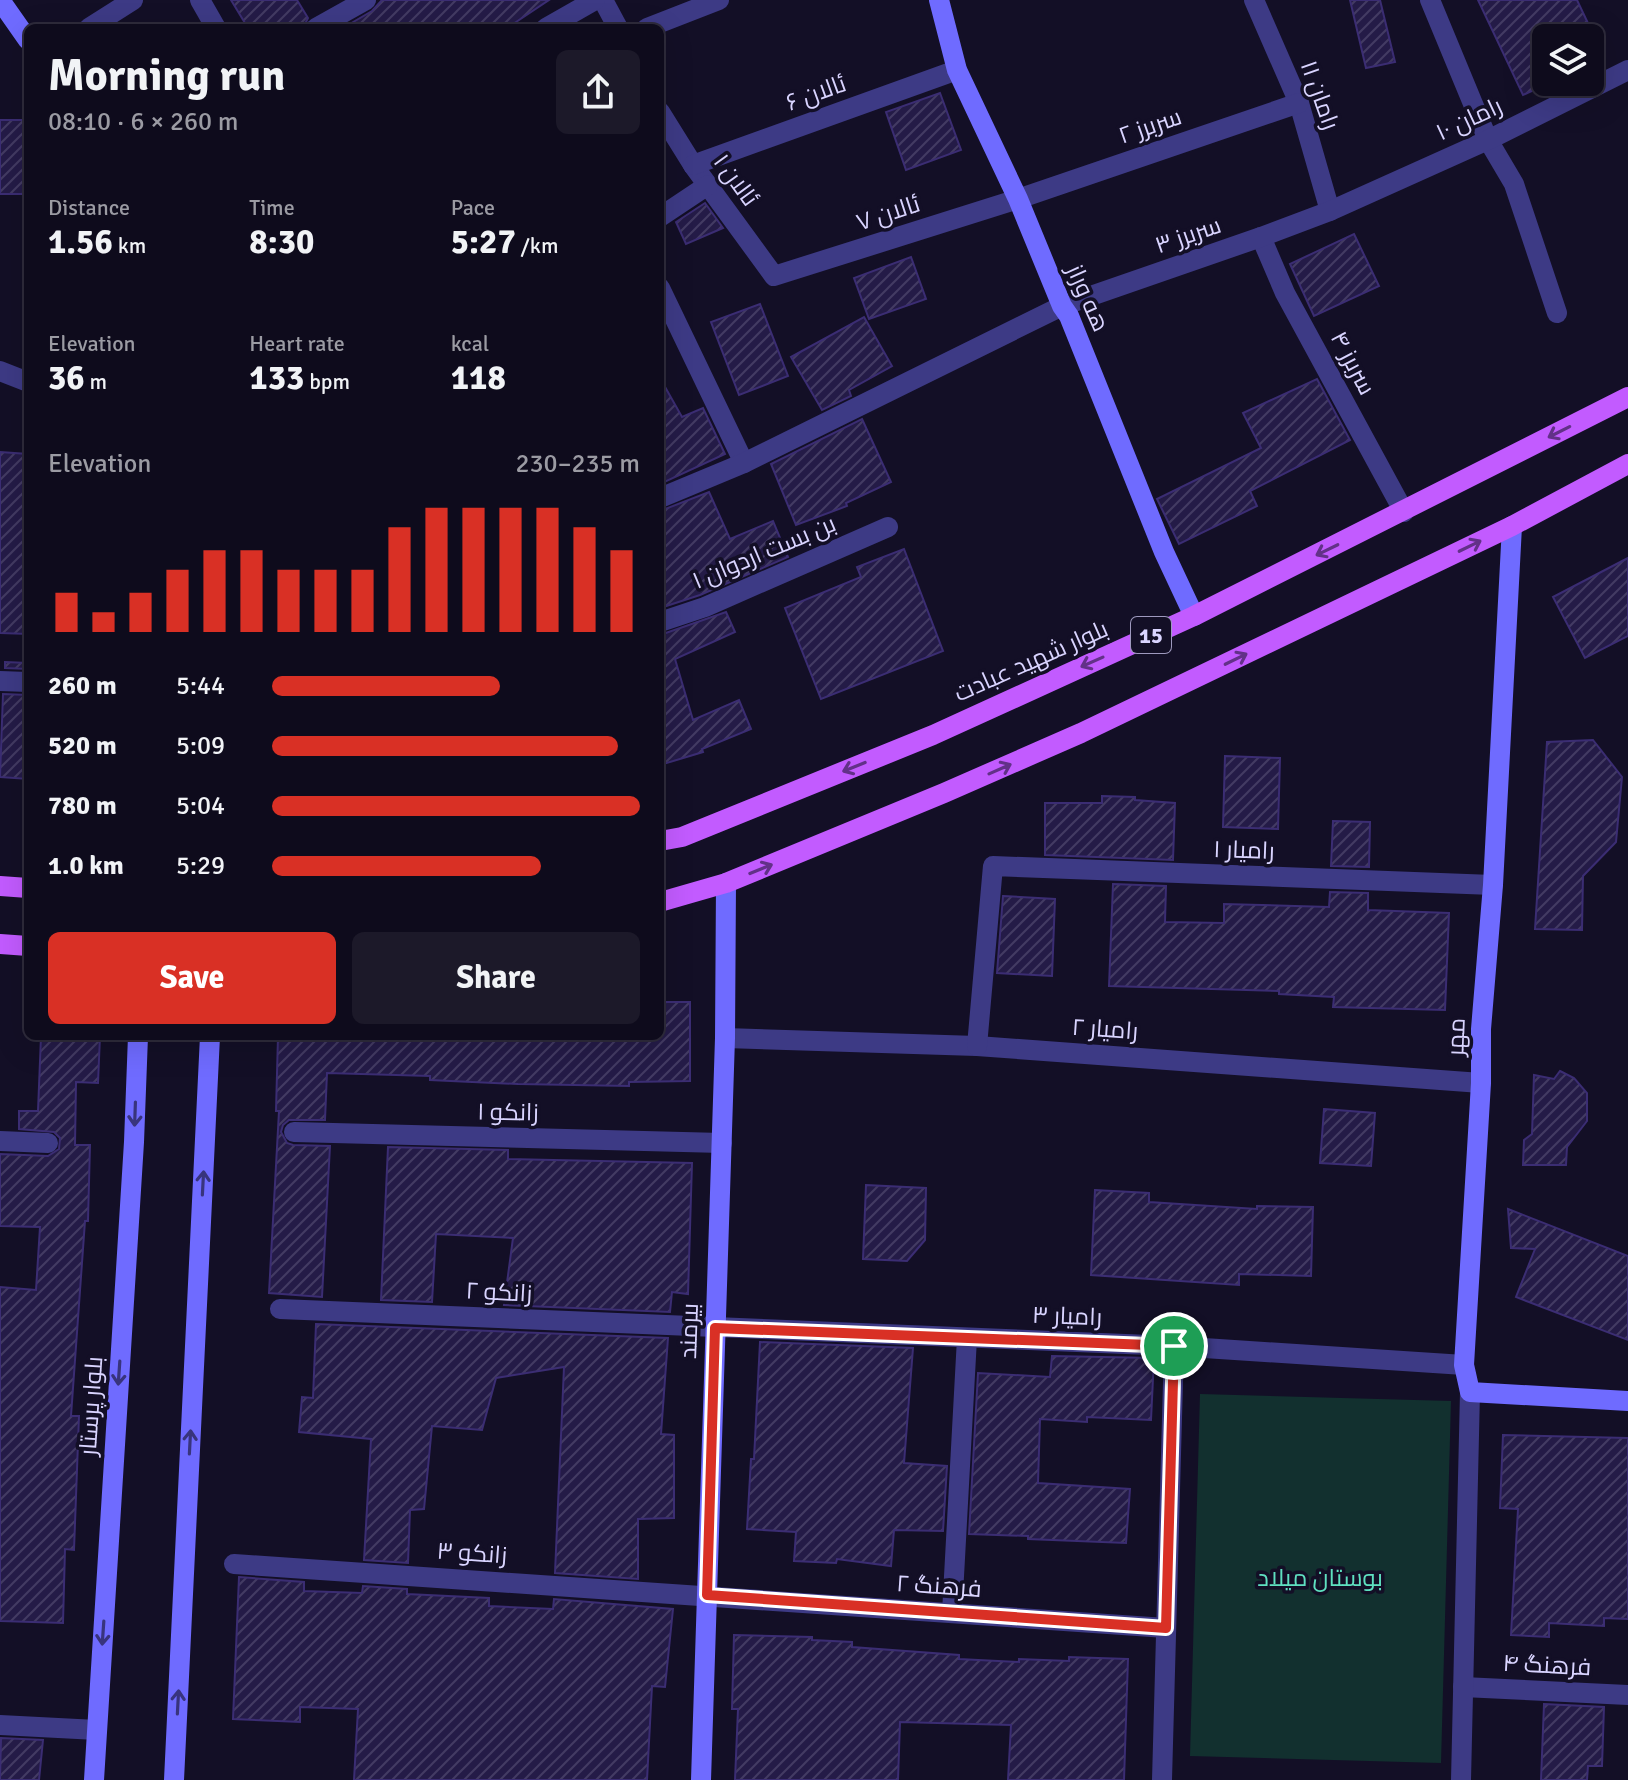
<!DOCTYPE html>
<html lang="en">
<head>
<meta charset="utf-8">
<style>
  :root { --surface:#0e0b1c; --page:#1c1929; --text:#f1f3f6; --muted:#9b9ba3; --line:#2e2b3b; --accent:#d93025 }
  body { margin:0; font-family:Signika,Cairo,sans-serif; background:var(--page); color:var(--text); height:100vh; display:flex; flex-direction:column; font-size:30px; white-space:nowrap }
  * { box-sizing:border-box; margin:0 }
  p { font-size:26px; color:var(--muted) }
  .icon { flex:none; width:44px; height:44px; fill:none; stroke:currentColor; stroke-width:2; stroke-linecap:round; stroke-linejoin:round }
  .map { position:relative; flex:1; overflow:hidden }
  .panel { position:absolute; left:24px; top:24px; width:640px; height:1016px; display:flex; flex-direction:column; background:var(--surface); border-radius:12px; box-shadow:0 8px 32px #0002,0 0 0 2px var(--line) }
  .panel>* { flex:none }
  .buttons { position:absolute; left:1532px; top:24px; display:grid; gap:16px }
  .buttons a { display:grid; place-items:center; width:72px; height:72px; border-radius:12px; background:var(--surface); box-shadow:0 8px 32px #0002,0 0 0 2px var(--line); font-size:40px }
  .pin { position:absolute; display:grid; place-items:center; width:68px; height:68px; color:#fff; margin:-34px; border:4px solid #fff; border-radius:50%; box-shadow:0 2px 8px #0007 }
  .round { display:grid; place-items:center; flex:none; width:84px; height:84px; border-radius:12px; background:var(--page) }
  .overview { display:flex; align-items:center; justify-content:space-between; height:136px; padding:0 24px }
  h1 { font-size:44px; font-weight:800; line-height:60px }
  .metrics { display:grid; grid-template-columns:repeat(3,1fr); gap:12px; height:136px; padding:8px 24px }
  .metrics div { display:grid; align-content:center }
  .metrics b { font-size:34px; font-weight:800 }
  .metrics small { font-size:22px; font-weight:400 }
  .metrics p { font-size:22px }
  .chart { height:224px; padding:16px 24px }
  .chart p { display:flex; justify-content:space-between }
  .chart svg { width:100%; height:144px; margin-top:8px; stroke:var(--accent); stroke-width:6 }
  .cta { display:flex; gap:16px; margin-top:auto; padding:16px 24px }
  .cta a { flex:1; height:92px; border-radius:12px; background:var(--accent); color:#fff; font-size:32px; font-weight:800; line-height:92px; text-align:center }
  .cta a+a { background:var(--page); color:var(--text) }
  ul { padding:0 24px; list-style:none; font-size:26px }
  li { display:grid; grid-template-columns:128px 96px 1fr; align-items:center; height:60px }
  li i { height:20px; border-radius:10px; background:var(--accent) }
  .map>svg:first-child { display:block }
</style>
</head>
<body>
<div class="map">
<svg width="1628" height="1780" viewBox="0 0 1628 1780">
  <defs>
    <pattern id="building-hatch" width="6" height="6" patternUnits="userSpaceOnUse" patternTransform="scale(2)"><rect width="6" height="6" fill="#241b47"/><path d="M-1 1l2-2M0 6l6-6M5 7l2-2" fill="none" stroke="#433b63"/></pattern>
  </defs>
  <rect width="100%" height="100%" fill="#130f26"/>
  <path fill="#12302f" d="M1200,1394L1451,1401L1441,1763L1190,1756Z"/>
  <g fill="url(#building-hatch)" stroke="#3b2d73" stroke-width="2">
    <path d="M231,0H297L308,18L303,28H248Z"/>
    <path d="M382,0H549L507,28H343L372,11Z"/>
    <path d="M1350,0H1380L1395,62L1366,68Z"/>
    <path d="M1478,0H1577L1604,57L1590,64V38H1546V82H1551L1523,95Z"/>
    <path d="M940,93L961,150L906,170L886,112Z"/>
    <rect x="0" y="120" width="28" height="74"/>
    <path d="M705,203L723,228L686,244L676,222Z"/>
    <path d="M1354,234L1379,286L1314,316L1290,264Z"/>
    <path d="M911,257L926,299L869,319L854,278Z"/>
    <path d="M760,304L788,376L739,395L711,322Z"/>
    <path d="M864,317L892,366L849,390L851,396L822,410L791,357Z"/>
    <path d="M660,378L682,417L703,408L725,454L660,484Z"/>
    <path d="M1317,379L1350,440L1250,491L1257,506L1179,544L1157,499L1261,448L1243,413Z"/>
    <path d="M862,419L891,482L846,503L847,506L796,525L771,464Z"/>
    <path d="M0,452L28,454V634L0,633Z"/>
    <path d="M709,492L730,539L773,521L788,557L700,595L660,608V511Z"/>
    <path d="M904,549L943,651L821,699L785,608L861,577L857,567Z"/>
    <path d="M1628,558V636L1585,658L1553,597Z"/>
    <path d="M726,612L735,632L675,659L693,720L739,700L751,729L702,749L703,752L660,765V635Z"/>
    <path d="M5,662L28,663V669L5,668Z"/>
    <path d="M3,694L28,695V779L0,777Z"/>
    <path d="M1593,740L1622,777L1616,842L1583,876L1582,930L1535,929L1547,742Z"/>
    <path d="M1225,756L1280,758L1278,829L1223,827Z"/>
    <path d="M1102,796L1135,797V800L1175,803L1173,860L1045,855V803H1102Z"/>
    <path d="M1333,821L1370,822L1369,867L1331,866Z"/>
    <path d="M1113,884L1166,886L1165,922L1224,923V904L1329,907L1330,892L1368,893V910L1449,913L1445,1010L1333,1007L1334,997L1279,994V991L1109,986Z"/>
    <path d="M1003,896L1055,899L1052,976L997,973Z"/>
    <path d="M660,1002H690V1081L629,1082V1086L518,1084L430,1080V1076L327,1073L325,1120H289L283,1125L281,1132L287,1143L293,1145L330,1146L322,1297L269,1293L279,1111H276L278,1036H660Z"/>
    <path d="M41,1036H100L98,1083L76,1082L75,1145H90L88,1221H85L71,1416H79L74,1550L65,1549L63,1623L0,1621V1287L36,1290L40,1227L0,1226V1154L48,1156L59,1149L60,1138L54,1132L19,1129V1111H38Z"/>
    <path d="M1560,1071L1574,1078L1587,1093V1121L1567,1147L1566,1165H1523L1524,1140L1532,1134L1534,1075L1554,1079Z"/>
    <path d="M1324,1109L1375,1113L1371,1166L1320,1163Z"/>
    <path d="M388,1147L508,1150V1159L692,1163L688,1294L672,1292L670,1312L504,1305L513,1238L436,1234L432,1302L381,1300Z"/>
    <path d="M866,1185L926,1188L925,1240L907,1261L863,1259Z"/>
    <path d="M1095,1190L1149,1193V1202L1257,1209V1206L1313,1207L1311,1276L1239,1274V1285L1091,1275Z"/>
    <path d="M1508,1209L1628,1256V1340L1516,1297L1535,1249L1511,1248Z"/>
    <path d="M316,1324L668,1338L661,1434L674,1435V1518L638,1519V1579L555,1573L564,1367L496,1378L482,1430L432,1426L424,1509L410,1510L408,1563L364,1560L371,1439L299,1432L302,1397L313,1398Z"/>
    <path d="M760,1342L913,1348L904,1463L947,1466L943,1531L894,1530L891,1566L837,1559L836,1563L794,1561L796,1532L747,1529L751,1459H754Z"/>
    <path d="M1052,1356L1154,1358L1151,1420L1087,1417V1422L1040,1419L1038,1483L1130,1489L1126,1543L1028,1539V1536L969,1534L978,1373L1050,1377Z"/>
    <path d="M1503,1435L1628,1438V1619L1604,1618V1626L1549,1623V1637L1511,1635L1518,1509L1500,1508Z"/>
    <path d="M239,1577L304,1582V1591L362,1593L363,1586L407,1589V1594L489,1598V1606L553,1609L554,1599L673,1609L665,1687L652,1686L647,1780H354L358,1709L300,1707V1722L233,1719Z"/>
    <path d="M734,1635L812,1637V1640L852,1642V1647L959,1655V1659L1019,1662V1659L1069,1661V1657L1128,1659L1124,1780H1008L1011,1725L900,1722L898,1780H735L738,1709H732Z"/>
    <path d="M1544,1704L1604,1707L1602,1766H1588L1587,1780H1541Z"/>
    <path d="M1,1738L43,1740L39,1780H0Z"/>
  </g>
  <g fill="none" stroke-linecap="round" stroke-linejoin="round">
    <g stroke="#3d3a85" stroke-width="20">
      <path d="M200,0L216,28"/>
      <path d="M603,0L618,28"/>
      <path d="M1254,0L1299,103L1330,211"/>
      <path d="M1430,0L1488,140L1514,184L1557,313"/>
      <path d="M89,28L133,0"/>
      <path d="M316,28L366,0"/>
      <path d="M546,28L595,0"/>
      <path d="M647,28L719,0"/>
      <path d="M660,112L693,165L774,276L1018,199L1299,103"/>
      <path d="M693,165L957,70"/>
      <path d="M660,217L708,185"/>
      <path d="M1261,237L1285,293L1404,512"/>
      <path d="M660,288L744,463"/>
      <path d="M0,371L28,382"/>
      <path d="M660,498L744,463L1062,306L1261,237L1330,211L1488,140L1628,70"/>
      <path d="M660,622L705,607L888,527"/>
      <path d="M0,681L28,682"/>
      <path d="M725,1038L977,1046L1481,1083"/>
      <path d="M977,1046L993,866L1493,885"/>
      <path d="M294,1132L722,1143"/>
      <path d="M0,1141L48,1143"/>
      <path d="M280,1309L1174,1346L1464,1365"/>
      <path d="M234,1564L1166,1628"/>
      <path d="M952,1613L967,1338"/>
      <path d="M1463,1687L1628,1695"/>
      <path d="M0,1725L97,1730"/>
      <path d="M1162,1780L1174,1346"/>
      <path d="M1461,1780L1470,1392"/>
    </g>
    <g stroke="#6f6bff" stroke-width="20">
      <path d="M0,0L28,40"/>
      <path d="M939,0L957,70L1018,199L1062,306L1069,316L1164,552L1194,616"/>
      <path d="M1512,526L1493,885L1481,1029V1083L1464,1365L1470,1392L1628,1401"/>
      <path d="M94,1780L134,1142L138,1036"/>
      <path d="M174,1780L210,1036"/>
      <path d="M701,1780L725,1038L726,883"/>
    </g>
    <g stroke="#c25bff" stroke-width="20">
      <path d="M660,841L682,837L933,735L1194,616L1628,397"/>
      <path d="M0,886L28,888"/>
      <path d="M660,902L726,883L944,793L1081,733L1512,526L1628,464"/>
      <path d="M0,944L28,946"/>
    </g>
  </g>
  <defs><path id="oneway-shaft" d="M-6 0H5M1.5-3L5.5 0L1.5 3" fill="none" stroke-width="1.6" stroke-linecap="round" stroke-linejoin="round" transform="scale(2)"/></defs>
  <g stroke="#623188">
    <use href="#oneway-shaft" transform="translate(1559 432) rotate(153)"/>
    <use href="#oneway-shaft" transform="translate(1470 546) rotate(-26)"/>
    <use href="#oneway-shaft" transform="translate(1327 550) rotate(154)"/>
    <use href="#oneway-shaft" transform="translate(1236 659) rotate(-26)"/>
    <use href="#oneway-shaft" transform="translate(1092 662) rotate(156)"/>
    <use href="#oneway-shaft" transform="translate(854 767) rotate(158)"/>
    <use href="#oneway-shaft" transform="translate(1000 769) rotate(-24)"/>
    <use href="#oneway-shaft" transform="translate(761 869) rotate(-22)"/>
  </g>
  <g stroke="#38347d">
    <use href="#oneway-shaft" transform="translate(135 1114) rotate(92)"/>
    <use href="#oneway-shaft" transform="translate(203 1183) rotate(-87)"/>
    <use href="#oneway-shaft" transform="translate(119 1373) rotate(94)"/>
    <use href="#oneway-shaft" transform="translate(190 1442) rotate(-87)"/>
    <use href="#oneway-shaft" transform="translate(103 1633) rotate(94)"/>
    <use href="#oneway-shaft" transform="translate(178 1702) rotate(-87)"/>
  </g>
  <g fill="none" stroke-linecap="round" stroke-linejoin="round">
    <defs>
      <path id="route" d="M715,1328L1174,1346L1166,1628L707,1595Z"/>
    </defs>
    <use href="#route" stroke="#fff" stroke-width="16"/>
    <use href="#route" stroke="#d93025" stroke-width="10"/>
  </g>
  <g text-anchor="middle" stroke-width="7" stroke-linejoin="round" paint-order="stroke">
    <rect fill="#130f26" stroke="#9e99be" stroke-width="2" x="1131" y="617" width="40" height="36" rx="6"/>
    <g font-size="22" font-weight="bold" fill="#d9d4ff">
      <text x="1151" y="643">15</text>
    </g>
    <g font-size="24" fill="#d9d4ff" stroke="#130f26">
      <text transform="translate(816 93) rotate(-20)" y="8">ئالان ۶</text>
      <text transform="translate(1320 95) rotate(70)" y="8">رامان ۱۱</text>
      <text transform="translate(1469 119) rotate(-25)" y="8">رامان ۱۰</text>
      <text transform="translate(1150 126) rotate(-19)" y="8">سربرز ۲</text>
      <text transform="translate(736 180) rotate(54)" y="8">ئالان ۱</text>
      <text transform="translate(888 213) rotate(-18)" y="8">ئالان ۷</text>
      <text transform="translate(1188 235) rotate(-19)" y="8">سربرز ۳</text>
      <text transform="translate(1088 298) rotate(66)" y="8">هه وراز</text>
      <text transform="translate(1353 363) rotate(62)" y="8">سربرز ۴</text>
      <text transform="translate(764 552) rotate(-23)" y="8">بن بست اردوان ۱</text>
      <text transform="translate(1031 661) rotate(-24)" y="8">بلوار شهید عبادت</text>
      <text transform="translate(1244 850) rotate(2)" y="8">رامیار ۱</text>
      <text transform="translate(1105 1029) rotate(4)" y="8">رامیار ۲</text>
      <text transform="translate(1456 1037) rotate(-88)" y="8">مهر</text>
      <text transform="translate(508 1112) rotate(1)" y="8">زانکو ۱</text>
      <text transform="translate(499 1292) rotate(3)" y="8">زانکو ۲</text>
      <text transform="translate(1067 1316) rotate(2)" y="8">رامیار ۳</text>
      <text transform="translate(689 1331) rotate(-88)" y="8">بیرمند</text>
      <text transform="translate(91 1406) rotate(-86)" y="8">بلوار پرستار</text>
      <text transform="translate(472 1553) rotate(4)" y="8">زانکو ۳</text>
      <text transform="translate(939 1586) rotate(4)" y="8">فرهنگ ۲</text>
      <text transform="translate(1547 1665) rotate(3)" y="8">فرهنگ ۴</text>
    </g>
    <g font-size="24" fill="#5fe0c0" stroke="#130f26">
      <text x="1320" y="1586">بوستان میلاد</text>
    </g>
  </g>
</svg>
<div class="buttons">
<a><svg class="icon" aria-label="layers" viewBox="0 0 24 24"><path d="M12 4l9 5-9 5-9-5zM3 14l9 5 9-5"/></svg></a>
</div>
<div class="pin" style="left:1174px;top:1346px;background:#1e9e55"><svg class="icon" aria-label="arrive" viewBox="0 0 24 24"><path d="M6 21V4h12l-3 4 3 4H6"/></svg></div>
<section class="panel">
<div class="overview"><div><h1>Morning run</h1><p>08:10 · 6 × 260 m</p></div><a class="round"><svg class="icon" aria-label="share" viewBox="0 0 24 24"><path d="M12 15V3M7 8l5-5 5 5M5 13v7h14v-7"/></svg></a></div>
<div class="metrics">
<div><p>Distance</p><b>1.56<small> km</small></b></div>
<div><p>Time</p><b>8:30</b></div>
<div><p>Pace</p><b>5:27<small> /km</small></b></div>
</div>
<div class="metrics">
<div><p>Elevation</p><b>36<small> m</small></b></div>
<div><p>Heart rate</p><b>133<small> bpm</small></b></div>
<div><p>kcal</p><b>118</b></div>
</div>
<div class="chart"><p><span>Elevation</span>230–235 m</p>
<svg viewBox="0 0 160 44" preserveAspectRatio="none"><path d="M5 44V32M15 44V38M25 44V32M35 44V25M45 44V19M55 44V19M65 44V25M75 44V25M85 44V25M95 44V12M105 44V6M115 44V6M125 44V6M135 44V6M145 44V12M155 44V19"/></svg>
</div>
<ul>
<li><b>260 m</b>5:44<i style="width:62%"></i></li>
<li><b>520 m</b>5:09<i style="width:94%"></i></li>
<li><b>780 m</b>5:04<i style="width:100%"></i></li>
<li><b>1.0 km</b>5:29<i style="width:73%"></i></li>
</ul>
<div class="cta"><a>Save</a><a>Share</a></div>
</section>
</div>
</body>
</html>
